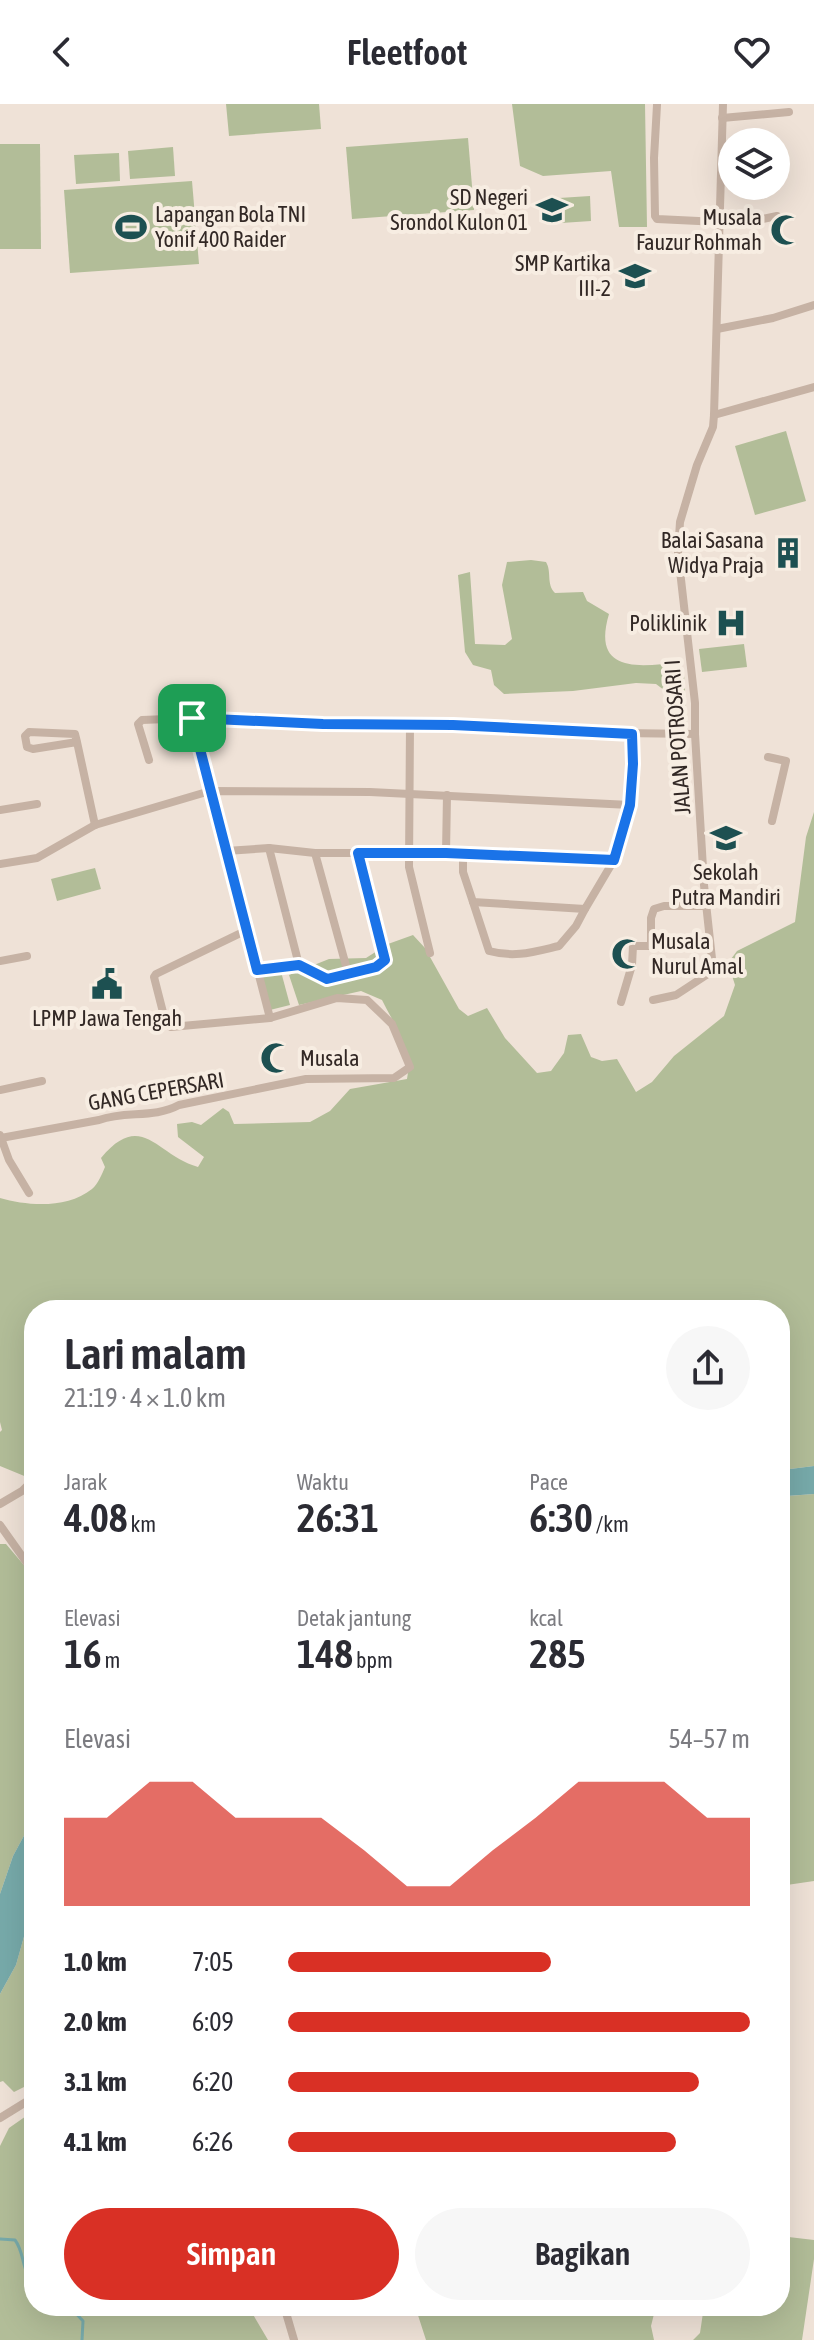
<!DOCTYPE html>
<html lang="id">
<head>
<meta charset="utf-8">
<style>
  :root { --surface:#fff; --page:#f7f7f7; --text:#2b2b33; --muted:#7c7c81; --accent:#d93025 }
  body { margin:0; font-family:"Asap Condensed",sans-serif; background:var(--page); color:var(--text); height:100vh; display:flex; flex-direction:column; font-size:30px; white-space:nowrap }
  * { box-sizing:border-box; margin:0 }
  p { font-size:26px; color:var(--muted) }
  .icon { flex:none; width:44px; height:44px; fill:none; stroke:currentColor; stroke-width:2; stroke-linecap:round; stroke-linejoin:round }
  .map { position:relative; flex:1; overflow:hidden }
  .panel { position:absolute; left:24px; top:1196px; width:766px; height:1016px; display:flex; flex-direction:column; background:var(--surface); border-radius:32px; box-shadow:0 8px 32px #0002 }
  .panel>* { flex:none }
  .fabs { position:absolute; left:718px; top:24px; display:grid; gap:16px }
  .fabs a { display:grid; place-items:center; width:72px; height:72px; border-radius:50%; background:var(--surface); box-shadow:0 8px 32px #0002; font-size:40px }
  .pin { position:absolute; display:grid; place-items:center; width:68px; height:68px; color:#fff; margin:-34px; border-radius:16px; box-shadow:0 4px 12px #0006 }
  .round { display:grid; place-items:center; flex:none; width:84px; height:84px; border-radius:42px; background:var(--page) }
  .summary { display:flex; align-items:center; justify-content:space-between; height:136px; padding:0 40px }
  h1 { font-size:44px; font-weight:600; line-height:60px }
  .metrics { display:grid; grid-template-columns:repeat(3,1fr); gap:12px; height:136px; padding:8px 40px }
  .metrics div { display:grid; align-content:center }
  .metrics b { font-size:40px; font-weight:600 }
  .metrics small { font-size:22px; font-weight:400 }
  .metrics p { font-size:22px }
  .chart { height:224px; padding:16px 40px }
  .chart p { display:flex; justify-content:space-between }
  .chart svg { width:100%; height:144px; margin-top:8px; fill:var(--accent); opacity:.7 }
  .button { display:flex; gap:16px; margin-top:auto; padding:16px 40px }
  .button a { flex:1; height:92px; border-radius:48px; background:var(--accent); color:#fff; font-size:32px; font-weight:600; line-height:92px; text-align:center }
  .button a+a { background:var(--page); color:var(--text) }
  ul { padding:0 40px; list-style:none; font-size:26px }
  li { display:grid; grid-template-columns:128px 96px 1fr; align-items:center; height:60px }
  li i { height:20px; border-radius:10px; background:var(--accent) }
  header { display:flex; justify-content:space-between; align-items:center; height:104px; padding:0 40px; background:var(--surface); font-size:36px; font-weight:600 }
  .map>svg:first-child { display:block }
</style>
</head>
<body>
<header><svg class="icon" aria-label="back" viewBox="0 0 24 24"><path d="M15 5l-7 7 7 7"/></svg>Fleetfoot<svg class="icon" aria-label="heart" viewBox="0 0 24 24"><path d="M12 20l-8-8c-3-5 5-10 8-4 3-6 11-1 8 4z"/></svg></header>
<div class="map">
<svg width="814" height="2236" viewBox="0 0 814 2236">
  <rect width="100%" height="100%" fill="#efe2d7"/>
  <g fill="#b2bd98">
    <path d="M226,0H319L321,25L229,32Z"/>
    <path d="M512,0H645L647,123H619L611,67L543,72L520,62Z"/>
    <path d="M468,34L474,106L352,115L346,43Z"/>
    <path d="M0,40H40L41,145H0Z"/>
    <path d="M173,43L175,72L130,75L128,47Z"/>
    <path d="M119,49L120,77L76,80L74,51Z"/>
    <path d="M192,77L199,160L70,169L64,86Z"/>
    <path d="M590,92L591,117L561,119L559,94Z"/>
    <path d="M786,327L806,397L755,411L735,342Z"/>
    <path d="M531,456L546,458C552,468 546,480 555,489L583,488L587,497L609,510C591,570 640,563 679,558L684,570L687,622L678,625L667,623L664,586L656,580L636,579L573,587L504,590L494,581L491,566L473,561L465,548L458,471L470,468L475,540L505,541L512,535L502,481L507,458Z"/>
    <path d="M744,540L747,563L702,568L699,545Z"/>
    <path d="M814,708V1362L782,1366L780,1364V1206H34V1376L0,1362V1328L2,1326L0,1318V1094C28,1102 67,1105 92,1085C98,1080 102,1070 105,1063L101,1054C142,1005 157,1052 198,1063L204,1053L178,1033L177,1020L192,1018L201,1021L223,1004L229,1008L234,1020L310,1018L330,1007L350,985L407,975C413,947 394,920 382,896L361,887L299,901L289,871L329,855L366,854L388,840L413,831L425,844L459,905L468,912L487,904L505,934L537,969L551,967L564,949L568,931L581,930L591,953L602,957L617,955L636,988L652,978L674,952L724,912L735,881L728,859L737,847L795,818L806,733Z"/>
    <path d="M95,764L101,785L57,797L51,775Z"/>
    <path d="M280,864L290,901L270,906L260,869Z"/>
    <path d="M780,1388L788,1392L814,1390V1777L780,1782Z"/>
    <path d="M0,1440H6L34,1473V1713L13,1752L0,1790Z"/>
    <path d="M34,1797V1978L14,1988L3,1977L0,1978V1890L16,1861Z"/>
    <path d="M29,2010L34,2016V2202H248L268,2236H0V2042L9,2024Z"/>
    <path d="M780,2132L814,2136V2155L802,2236H693L700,2229L704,2202H780Z"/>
    <path d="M415,2202H656L651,2222L654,2236H426Z"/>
  </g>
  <g fill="#7aa">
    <path d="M814,1362V1390L787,1392L780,1388V1364L782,1366Z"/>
    <path d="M34,1713V1797L16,1861L0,1890V1790L13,1752Z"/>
  </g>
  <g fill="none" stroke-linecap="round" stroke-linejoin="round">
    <g stroke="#7aa" stroke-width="3">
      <path d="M0,2135L15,2136C25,2149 21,2167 34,2179"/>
      <path d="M69,2202L83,2217L82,2236"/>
    </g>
    <g stroke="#c6b2a4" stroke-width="8">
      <path d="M657,1L654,54L655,112L657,115L719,118"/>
      <path d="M722,14L789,8"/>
      <path d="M719,115L758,116L777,112"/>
      <path d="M717,225L773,214L814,201"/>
      <path d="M714,311L814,283"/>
      <path d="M192,614L270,914"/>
      <path d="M410,621L409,763L430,849"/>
      <path d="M77,638L33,645L27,643L25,632L29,628L75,630L77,638L95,721"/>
      <path d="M768,653L786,657L772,717"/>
      <path d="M149,656L138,620L142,616L192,614L323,620L453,621L549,628L695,630"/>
      <path d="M0,706L37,700"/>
      <path d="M269,744L299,861"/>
      <path d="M226,747L269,744L315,749H446L447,691"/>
      <path d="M315,749L348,869"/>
      <path d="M446,749L614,756L630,701"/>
      <path d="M463,750V768L473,798L585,805L614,756"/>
      <path d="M0,760L37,754L95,721L210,687L370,688L630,701L633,660L632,630"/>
      <path d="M473,798L489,847C515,854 533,848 559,842L576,822L585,805"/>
      <path d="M0,857L27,852"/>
      <path d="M257,866L299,861L327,875L381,860L385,856L383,842L358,749"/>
      <path d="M653,896L676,891L711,868L713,864L704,781L695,630V599L678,449L680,418L697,361L713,323L714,311L723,0"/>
      <path d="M621,898L632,861L633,842H651V814L654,805L664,802H705"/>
      <path d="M0,986L42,977"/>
      <path d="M0,1031L9,1056L29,1089"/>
      <path d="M1,1034L99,1016C126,1006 153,1015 179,1001L306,975L394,974L410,963L392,920L367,896L337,894L270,914L171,923L166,920L154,873L156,870L245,827"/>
      <path d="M0,1400L22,1387L34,1375"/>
      <path d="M0,1421L34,1469"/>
      <path d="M0,2014L34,1993"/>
      <path d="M284,2202L294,2236"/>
    </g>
  </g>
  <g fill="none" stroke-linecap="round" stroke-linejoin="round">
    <defs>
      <path id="route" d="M192,614L323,620L453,621L632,630L633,660L630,701L614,756L446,749H358L385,856L376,863L327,875L299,861L257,866Z"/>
    </defs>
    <use href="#route" stroke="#fff" stroke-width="16"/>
    <use href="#route" stroke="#1a73e8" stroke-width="10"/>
  </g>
  <defs>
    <symbol id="school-bare" viewBox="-9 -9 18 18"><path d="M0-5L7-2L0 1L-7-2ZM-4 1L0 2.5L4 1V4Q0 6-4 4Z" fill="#1d5051" stroke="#f7ede2" stroke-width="2.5" paint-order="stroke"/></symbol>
    <symbol id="stadium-bare" viewBox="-9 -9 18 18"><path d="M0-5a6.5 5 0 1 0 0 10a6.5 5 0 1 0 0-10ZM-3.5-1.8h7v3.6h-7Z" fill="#1d5051" stroke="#f7ede2" stroke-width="2.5" paint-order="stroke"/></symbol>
    <symbol id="mosque-bare" viewBox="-9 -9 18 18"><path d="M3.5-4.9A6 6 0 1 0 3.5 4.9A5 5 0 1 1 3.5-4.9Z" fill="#1d5051" stroke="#f7ede2" stroke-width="2.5" paint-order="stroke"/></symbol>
    <symbol id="building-bare" viewBox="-9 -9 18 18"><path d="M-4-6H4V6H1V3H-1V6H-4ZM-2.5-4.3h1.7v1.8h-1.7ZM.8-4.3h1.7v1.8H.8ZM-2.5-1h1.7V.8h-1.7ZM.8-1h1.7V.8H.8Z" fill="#1d5051" stroke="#f7ede2" stroke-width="2.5" paint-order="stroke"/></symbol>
    <symbol id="hospital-bare" viewBox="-9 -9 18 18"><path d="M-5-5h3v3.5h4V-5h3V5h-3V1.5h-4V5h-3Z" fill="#1d5051" stroke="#f7ede2" stroke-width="2.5" paint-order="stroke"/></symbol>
    <symbol id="civic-bare" viewBox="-9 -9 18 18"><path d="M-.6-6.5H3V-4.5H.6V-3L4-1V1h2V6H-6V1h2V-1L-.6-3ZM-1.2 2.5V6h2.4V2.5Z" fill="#1d5051" stroke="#f7ede2" stroke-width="2.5" paint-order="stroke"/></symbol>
  </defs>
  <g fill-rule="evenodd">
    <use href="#school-bare" x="530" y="84" width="44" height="44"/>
    <use href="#stadium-bare" x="109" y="101" width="44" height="44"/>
    <use href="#mosque-bare" x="764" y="104" width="44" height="44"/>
    <use href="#school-bare" x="613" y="150" width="44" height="44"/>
    <use href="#building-bare" x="766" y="427" width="44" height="44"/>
    <use href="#hospital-bare" x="709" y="497" width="44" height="44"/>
    <use href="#school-bare" x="704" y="712" width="44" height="44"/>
    <use href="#mosque-bare" x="605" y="828" width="44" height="44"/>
    <use href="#civic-bare" x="85" y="858" width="44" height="44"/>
    <use href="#mosque-bare" x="254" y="932" width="44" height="44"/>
  </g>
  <g text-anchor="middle" stroke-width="8" stroke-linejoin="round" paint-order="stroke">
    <g font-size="22" fill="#322825" stroke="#f7ede2" text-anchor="end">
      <text x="528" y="101">SD Negeri<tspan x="528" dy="25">Srondol Kulon 01</tspan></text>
      <text x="155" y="118" text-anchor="start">Lapangan Bola TNI<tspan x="155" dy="25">Yonif 400 Raider</tspan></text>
      <text x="762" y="121">Musala<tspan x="762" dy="25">Fauzur Rohmah</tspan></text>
      <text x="611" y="167">SMP Kartika<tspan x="611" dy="25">III-2</tspan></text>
      <text x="764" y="444">Balai Sasana<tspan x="764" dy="25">Widya Praja</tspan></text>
      <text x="707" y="527">Poliklinik</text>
      <text x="726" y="776" text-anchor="middle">Sekolah<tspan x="726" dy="25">Putra Mandiri</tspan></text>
      <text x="651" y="845" text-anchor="start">Musala<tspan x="651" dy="25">Nurul Amal</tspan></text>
      <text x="107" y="922" text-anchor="middle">LPMP Jawa Tengah</text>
      <text x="300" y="962" text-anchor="start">Musala</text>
    </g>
    <g font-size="22" fill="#322825" stroke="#f7ede2">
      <text transform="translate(677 633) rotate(-94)" y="8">JALAN POTROSARI I</text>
      <text transform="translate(156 987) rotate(-10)" y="8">GANG CEPERSARI</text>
    </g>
  </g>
</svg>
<div class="fabs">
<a><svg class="icon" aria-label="layers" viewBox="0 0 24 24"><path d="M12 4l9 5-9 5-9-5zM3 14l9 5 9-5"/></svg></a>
</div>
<div class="pin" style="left:192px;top:614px;background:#1e9e55"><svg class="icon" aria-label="arrive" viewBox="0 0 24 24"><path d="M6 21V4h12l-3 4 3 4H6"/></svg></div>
<section class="panel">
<div class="summary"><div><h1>Lari malam</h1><p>21:19 · 4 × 1.0 km</p></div><a class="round"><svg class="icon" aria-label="share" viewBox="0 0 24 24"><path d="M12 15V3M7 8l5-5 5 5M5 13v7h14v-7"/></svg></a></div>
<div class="metrics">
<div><p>Jarak</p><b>4.08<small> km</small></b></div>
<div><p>Waktu</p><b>26:31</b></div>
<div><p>Pace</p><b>6:30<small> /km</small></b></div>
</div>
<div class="metrics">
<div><p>Elevasi</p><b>16<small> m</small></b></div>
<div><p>Detak jantung</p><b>148<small> bpm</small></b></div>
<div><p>kcal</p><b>285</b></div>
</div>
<div class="chart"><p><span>Elevasi</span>54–57 m</p>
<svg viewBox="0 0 160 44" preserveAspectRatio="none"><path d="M0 44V17L10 17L20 6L30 6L40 17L50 17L60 17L70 27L80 38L90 38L100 27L110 17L120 6L130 6L140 6L150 17L160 17V44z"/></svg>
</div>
<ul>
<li><b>1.0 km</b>7:05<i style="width:57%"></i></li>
<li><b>2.0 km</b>6:09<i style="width:100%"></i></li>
<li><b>3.1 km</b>6:20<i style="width:89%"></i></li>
<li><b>4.1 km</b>6:26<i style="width:84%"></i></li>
</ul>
<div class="button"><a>Simpan</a><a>Bagikan</a></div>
</section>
</div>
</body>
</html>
